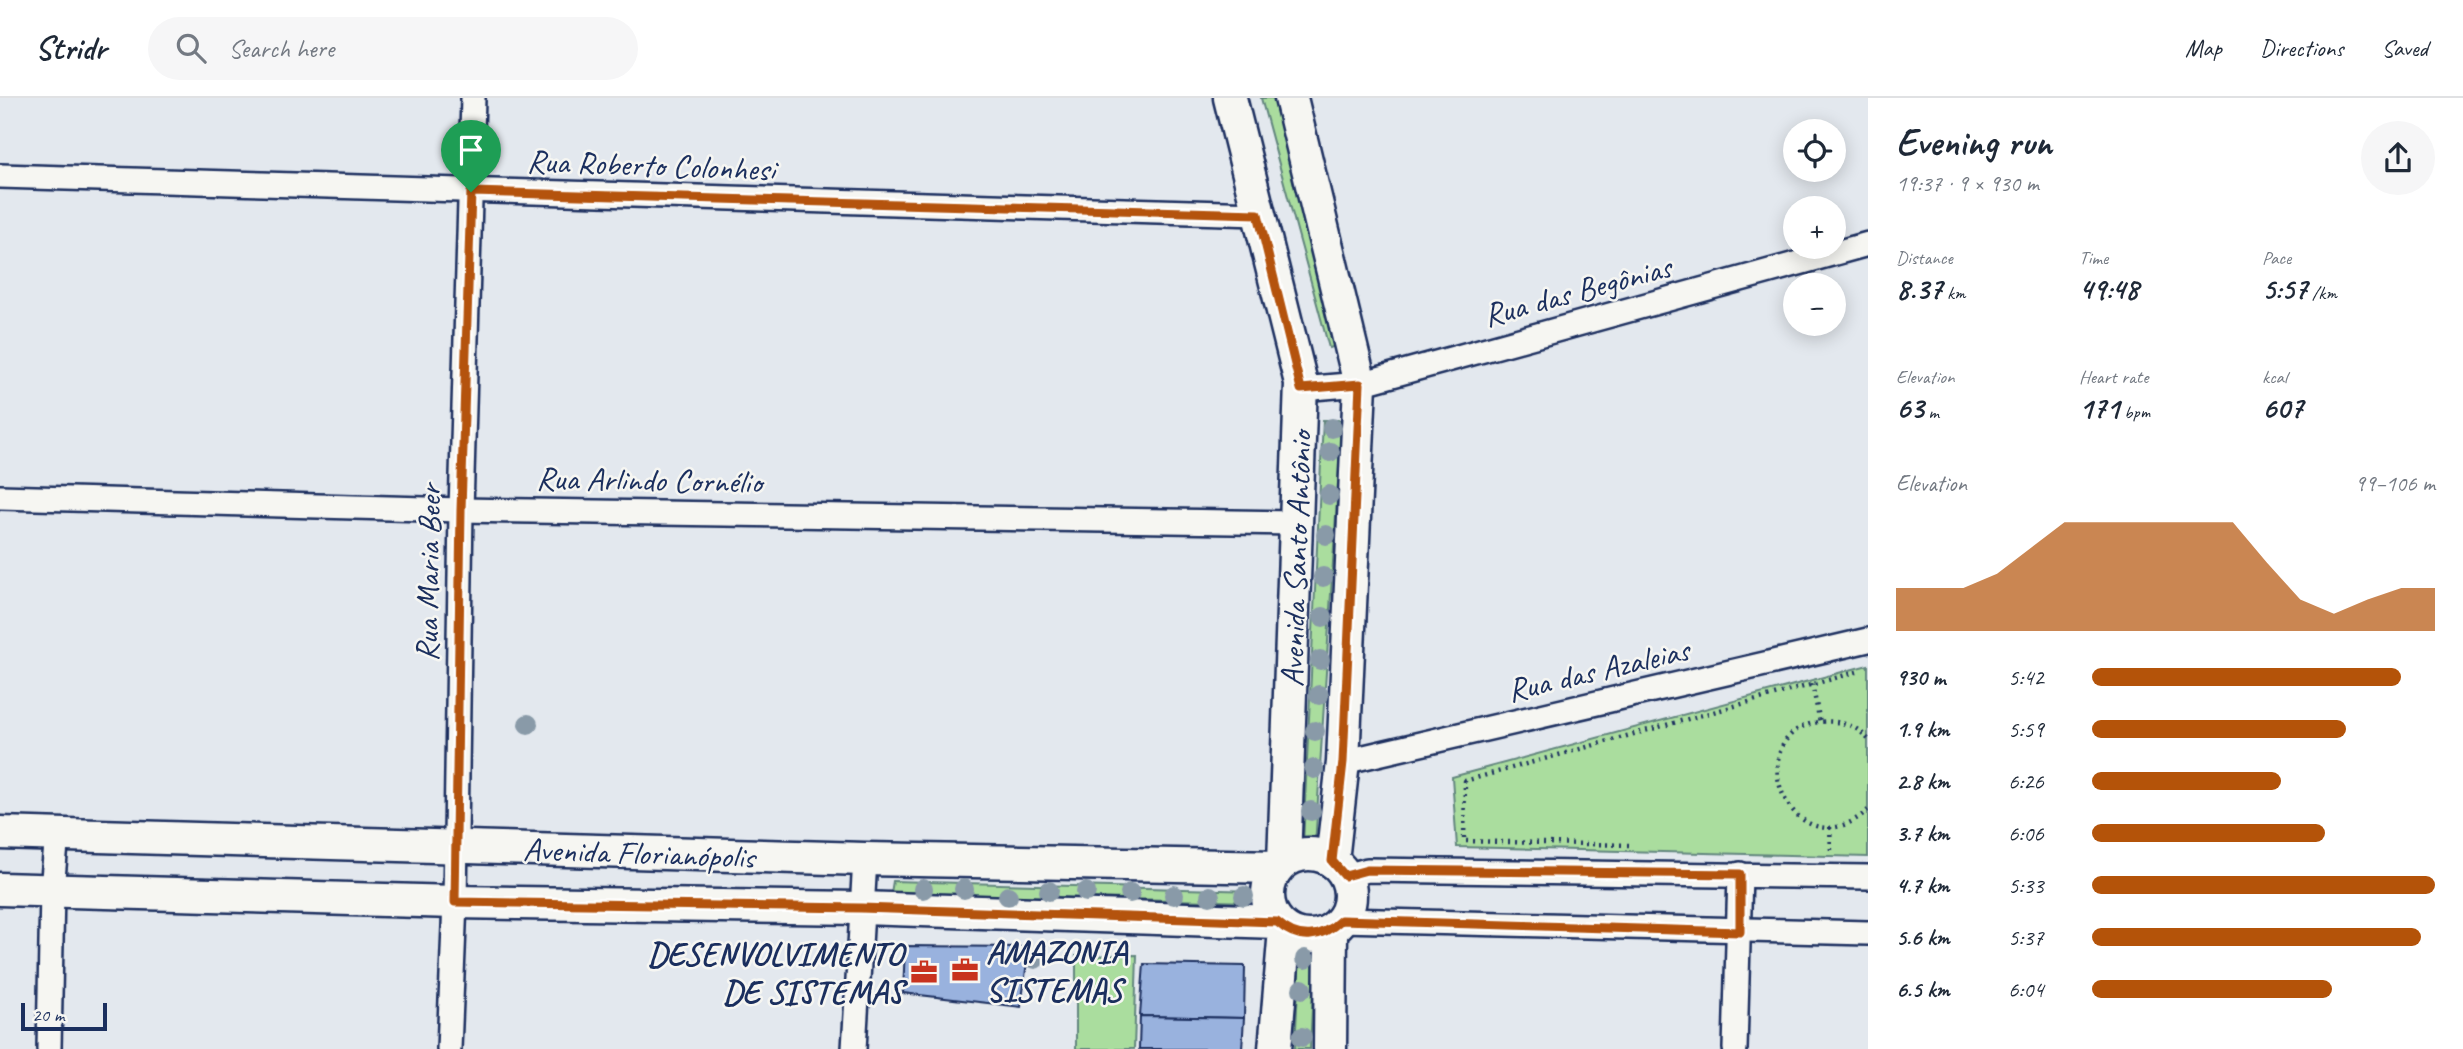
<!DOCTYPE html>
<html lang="en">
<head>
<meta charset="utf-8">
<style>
  :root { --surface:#fff; --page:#f6f6f7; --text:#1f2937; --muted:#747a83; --line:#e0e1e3; --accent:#b45309 }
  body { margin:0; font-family:Caveat,sans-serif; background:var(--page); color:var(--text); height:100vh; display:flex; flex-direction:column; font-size:26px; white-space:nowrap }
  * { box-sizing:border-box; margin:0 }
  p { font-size:23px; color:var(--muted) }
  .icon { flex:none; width:38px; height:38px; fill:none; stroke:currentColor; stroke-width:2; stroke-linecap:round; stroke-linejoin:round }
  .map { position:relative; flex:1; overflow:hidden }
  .side { display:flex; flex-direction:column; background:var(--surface); width:595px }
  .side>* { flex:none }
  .tools { position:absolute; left:1783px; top:21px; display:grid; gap:14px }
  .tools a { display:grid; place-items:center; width:63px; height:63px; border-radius:50%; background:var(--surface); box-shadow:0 4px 18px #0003; font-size:35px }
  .scale { position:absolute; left:21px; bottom:18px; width:86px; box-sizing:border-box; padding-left:7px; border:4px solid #1b2f5e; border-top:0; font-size:19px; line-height:24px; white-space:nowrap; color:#1b2f5e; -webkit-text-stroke:5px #f6f6f2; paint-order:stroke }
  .pin { position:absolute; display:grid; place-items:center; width:60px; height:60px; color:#fff; margin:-72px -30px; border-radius:50% 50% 50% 0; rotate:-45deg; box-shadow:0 0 7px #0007 }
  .pin .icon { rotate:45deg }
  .round { display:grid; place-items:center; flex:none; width:74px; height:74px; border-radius:37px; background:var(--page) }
  .summary { display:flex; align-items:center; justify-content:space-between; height:119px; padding:0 28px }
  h1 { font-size:38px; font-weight:800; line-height:52px }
  .stats { display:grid; grid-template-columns:repeat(3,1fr); gap:10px; height:119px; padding:7px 28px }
  .stats div { display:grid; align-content:center }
  .stats b { font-size:30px; font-weight:800 }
  .stats small { font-size:19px; font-weight:400 }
  .stats p { font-size:19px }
  .chart { height:196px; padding:14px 28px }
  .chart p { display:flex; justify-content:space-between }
  .chart svg { width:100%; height:126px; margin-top:7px; fill:var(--accent); opacity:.7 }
  ul { padding:0 28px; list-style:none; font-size:23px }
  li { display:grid; grid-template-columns:112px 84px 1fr; align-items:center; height:52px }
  li i { height:18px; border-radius:9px; background:var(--accent) }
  header { display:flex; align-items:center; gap:42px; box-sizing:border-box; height:98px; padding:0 35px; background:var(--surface); border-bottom:2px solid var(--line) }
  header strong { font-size:33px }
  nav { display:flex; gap:38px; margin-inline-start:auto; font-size:24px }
  .search { width:490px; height:63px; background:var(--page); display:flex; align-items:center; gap:18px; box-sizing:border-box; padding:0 24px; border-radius:38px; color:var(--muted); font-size:26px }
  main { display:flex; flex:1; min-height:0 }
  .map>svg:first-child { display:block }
</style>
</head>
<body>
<header>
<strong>Stridr</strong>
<div class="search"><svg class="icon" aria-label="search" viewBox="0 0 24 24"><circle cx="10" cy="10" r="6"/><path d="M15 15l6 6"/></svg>Search here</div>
<nav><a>Map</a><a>Directions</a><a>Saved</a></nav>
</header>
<main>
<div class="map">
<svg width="1868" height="951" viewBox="0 0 1868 951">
  <rect width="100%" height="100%" fill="#e3e8ee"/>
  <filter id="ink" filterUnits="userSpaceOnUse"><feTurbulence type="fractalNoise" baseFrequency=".0143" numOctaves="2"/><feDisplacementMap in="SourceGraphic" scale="14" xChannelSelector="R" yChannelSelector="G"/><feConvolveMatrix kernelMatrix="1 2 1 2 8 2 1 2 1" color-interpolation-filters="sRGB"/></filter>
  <g filter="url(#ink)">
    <g fill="#aadd9e" stroke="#62867e" stroke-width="2">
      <path d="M1261,0H1278L1343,246L1329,250Z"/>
      <path d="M1323,322H1342L1315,748L1303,747Z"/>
      <path d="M1868,567V759L1457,749L1452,679Z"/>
      <path d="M893,783L1256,793L1254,804L891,795Z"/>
      <path d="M1300,850H1315L1310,951H1295Z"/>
      <path d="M1137,857L1134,951H1076V858Z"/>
    </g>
    <g fill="#99b2de" stroke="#1b2f5e" stroke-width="2">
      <path d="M905,848L1029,849L1021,909L903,895Z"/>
      <path d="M1144,866L1245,868L1244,920L1140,918Z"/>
      <path d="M1140,918L1244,920L1242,951H1139Z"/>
    </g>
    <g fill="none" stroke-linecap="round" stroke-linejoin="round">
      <defs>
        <g id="street">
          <path d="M0,78L1258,116"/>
          <path d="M1301,291L1360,286L1868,146"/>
          <path d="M0,399L461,412L1297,425"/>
          <path d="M1343,664L1868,542"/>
          <path d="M1345,778L1367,772L1868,779"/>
          <path d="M1341,822L1868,835"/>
          <path d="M49,951L52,791L57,736"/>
          <path d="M449,951L455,804L461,412L473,0"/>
          <path d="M854,951L865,761"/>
          <path d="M1735,951L1740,776"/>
        </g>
        <g id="secondary">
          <path d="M1230,0L1301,285L1284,764"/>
          <path d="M1291,0L1360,286L1343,664L1332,763"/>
          <path d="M0,735L865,761L1278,769"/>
          <circle cx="1309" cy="797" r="41"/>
          <path d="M0,791L455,804L861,810L1277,824"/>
          <path d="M1275,951L1285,831"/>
          <path d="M1330,951L1331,832"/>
        </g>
      </defs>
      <use href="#street" stroke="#1b2f5e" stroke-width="28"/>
      <use href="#secondary" stroke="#1b2f5e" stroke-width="37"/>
      <g stroke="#1b2f5e" stroke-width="4.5" stroke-dasharray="2 5" stroke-linecap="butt">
        <path d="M1812,586L1820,624"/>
        <path d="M1868,641C1855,626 1838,622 1819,624C1735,636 1792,779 1868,712"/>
        <path d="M1830,729L1831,753"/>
        <path d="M1629,747L1464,743L1465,683L1857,574"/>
      </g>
      <use href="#street" stroke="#f6f6f2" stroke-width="23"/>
      <use href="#secondary" stroke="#f6f6f2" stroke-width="32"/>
    </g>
    <g fill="#899aa8">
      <circle cx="1332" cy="330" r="10"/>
      <circle cx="1330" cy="354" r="10"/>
      <circle cx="1329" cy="397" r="10"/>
      <circle cx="1326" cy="437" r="10"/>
      <circle cx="1323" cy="479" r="10"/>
      <circle cx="1323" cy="519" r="10"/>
      <circle cx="1320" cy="562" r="10"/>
      <circle cx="1319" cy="597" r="10"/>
      <circle cx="528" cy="626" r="10"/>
      <circle cx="1315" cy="633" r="10"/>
      <circle cx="1314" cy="671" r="10"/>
      <circle cx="1311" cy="713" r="10"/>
      <circle cx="923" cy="791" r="10"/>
      <circle cx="964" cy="791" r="10"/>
      <circle cx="1049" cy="793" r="10"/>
      <circle cx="1086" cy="794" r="10"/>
      <circle cx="1130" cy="795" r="10"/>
      <circle cx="1174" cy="797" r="10"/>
      <circle cx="1008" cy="798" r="10"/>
      <circle cx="1210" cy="798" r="10"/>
      <circle cx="1244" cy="798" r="10"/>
      <circle cx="1035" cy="861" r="10"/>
      <circle cx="1305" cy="861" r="10"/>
      <circle cx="1302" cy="891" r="10"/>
      <circle cx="1302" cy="939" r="10"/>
    </g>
  </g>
  <g fill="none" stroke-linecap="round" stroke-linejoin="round" filter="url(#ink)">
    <defs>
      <path id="route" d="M471,94L1258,116L1301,291L1360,286L1343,664L1332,763L1345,778L1367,772L1740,776V834L1341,822C1321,841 1298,843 1277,824L861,810L455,804L461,412Z"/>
    </defs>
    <use href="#route" stroke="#fff" stroke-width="14"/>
    <use href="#route" stroke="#b45309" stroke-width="9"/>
  </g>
  <defs>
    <symbol id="office-bare" viewBox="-9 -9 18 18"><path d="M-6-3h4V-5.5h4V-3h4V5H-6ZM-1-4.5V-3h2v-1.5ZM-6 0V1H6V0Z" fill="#c8321e" stroke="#f6f6f2" stroke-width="2.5" paint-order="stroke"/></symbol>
  </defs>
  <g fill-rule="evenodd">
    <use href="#office-bare" x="946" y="853" width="38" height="38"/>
    <use href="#office-bare" x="905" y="855" width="38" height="38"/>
  </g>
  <g text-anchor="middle" stroke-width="5" stroke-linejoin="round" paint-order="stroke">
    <g font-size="33" fill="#1b2f5e" stroke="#f6f6f2">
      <text transform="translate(651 66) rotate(2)" y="12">Rua Roberto Colonhesi</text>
      <text transform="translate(1577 192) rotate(-15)" y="12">Rua das Begônias</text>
      <text transform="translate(649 381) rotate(1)" y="12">Rua Arlindo Cornélio</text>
      <text transform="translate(1295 461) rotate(-88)" y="12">Avenida Santo Antônio</text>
      <text transform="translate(427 475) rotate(-89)" y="12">Rua Maria Beer</text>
      <text transform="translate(1598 571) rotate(-13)" y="12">Rua das Azaleias</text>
      <text transform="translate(639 754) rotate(2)" y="12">Avenida Florianópolis</text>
    </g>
    <g font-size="33" font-weight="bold" fill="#1b2f5e" stroke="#f6f6f2" text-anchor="start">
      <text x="986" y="865">AMAZONIA<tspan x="986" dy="38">SISTEMAS</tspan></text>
      <text x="903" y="867" text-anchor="end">DESENVOLVIMENTO<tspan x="903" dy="38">DE SISTEMAS</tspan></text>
    </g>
  </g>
</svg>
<div class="tools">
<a><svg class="icon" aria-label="locate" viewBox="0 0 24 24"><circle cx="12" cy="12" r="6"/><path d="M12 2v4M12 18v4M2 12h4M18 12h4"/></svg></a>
<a>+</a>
<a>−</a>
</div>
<div class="scale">20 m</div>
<div class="pin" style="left:471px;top:94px;background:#1e9e55"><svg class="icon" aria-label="arrive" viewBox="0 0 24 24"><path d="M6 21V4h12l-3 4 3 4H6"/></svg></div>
</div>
<section class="side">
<div class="summary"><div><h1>Evening run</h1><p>19:37 · 9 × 930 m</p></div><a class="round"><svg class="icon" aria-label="share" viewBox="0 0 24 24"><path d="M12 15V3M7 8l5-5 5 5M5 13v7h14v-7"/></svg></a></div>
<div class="stats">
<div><p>Distance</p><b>8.37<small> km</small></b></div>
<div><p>Time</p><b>49:48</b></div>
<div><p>Pace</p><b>5:57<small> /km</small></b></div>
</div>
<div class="stats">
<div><p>Elevation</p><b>63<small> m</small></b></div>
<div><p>Heart rate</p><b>171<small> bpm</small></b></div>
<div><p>kcal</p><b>607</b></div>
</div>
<div class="chart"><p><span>Elevation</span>99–106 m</p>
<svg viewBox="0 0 160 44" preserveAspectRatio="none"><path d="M0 44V29L10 29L20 29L30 24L40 15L50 6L60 6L70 6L80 6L90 6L100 6L110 20L120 33L130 38L140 33L150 29L160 29V44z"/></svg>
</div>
<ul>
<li><b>930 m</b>5:42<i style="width:90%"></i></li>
<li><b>1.9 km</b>5:59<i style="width:74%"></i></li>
<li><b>2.8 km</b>6:26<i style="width:55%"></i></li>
<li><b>3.7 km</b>6:06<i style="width:68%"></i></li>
<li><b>4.7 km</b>5:33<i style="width:100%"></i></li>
<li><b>5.6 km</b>5:37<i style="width:96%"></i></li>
<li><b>6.5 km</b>6:04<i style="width:70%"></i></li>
</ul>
</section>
</main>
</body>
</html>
